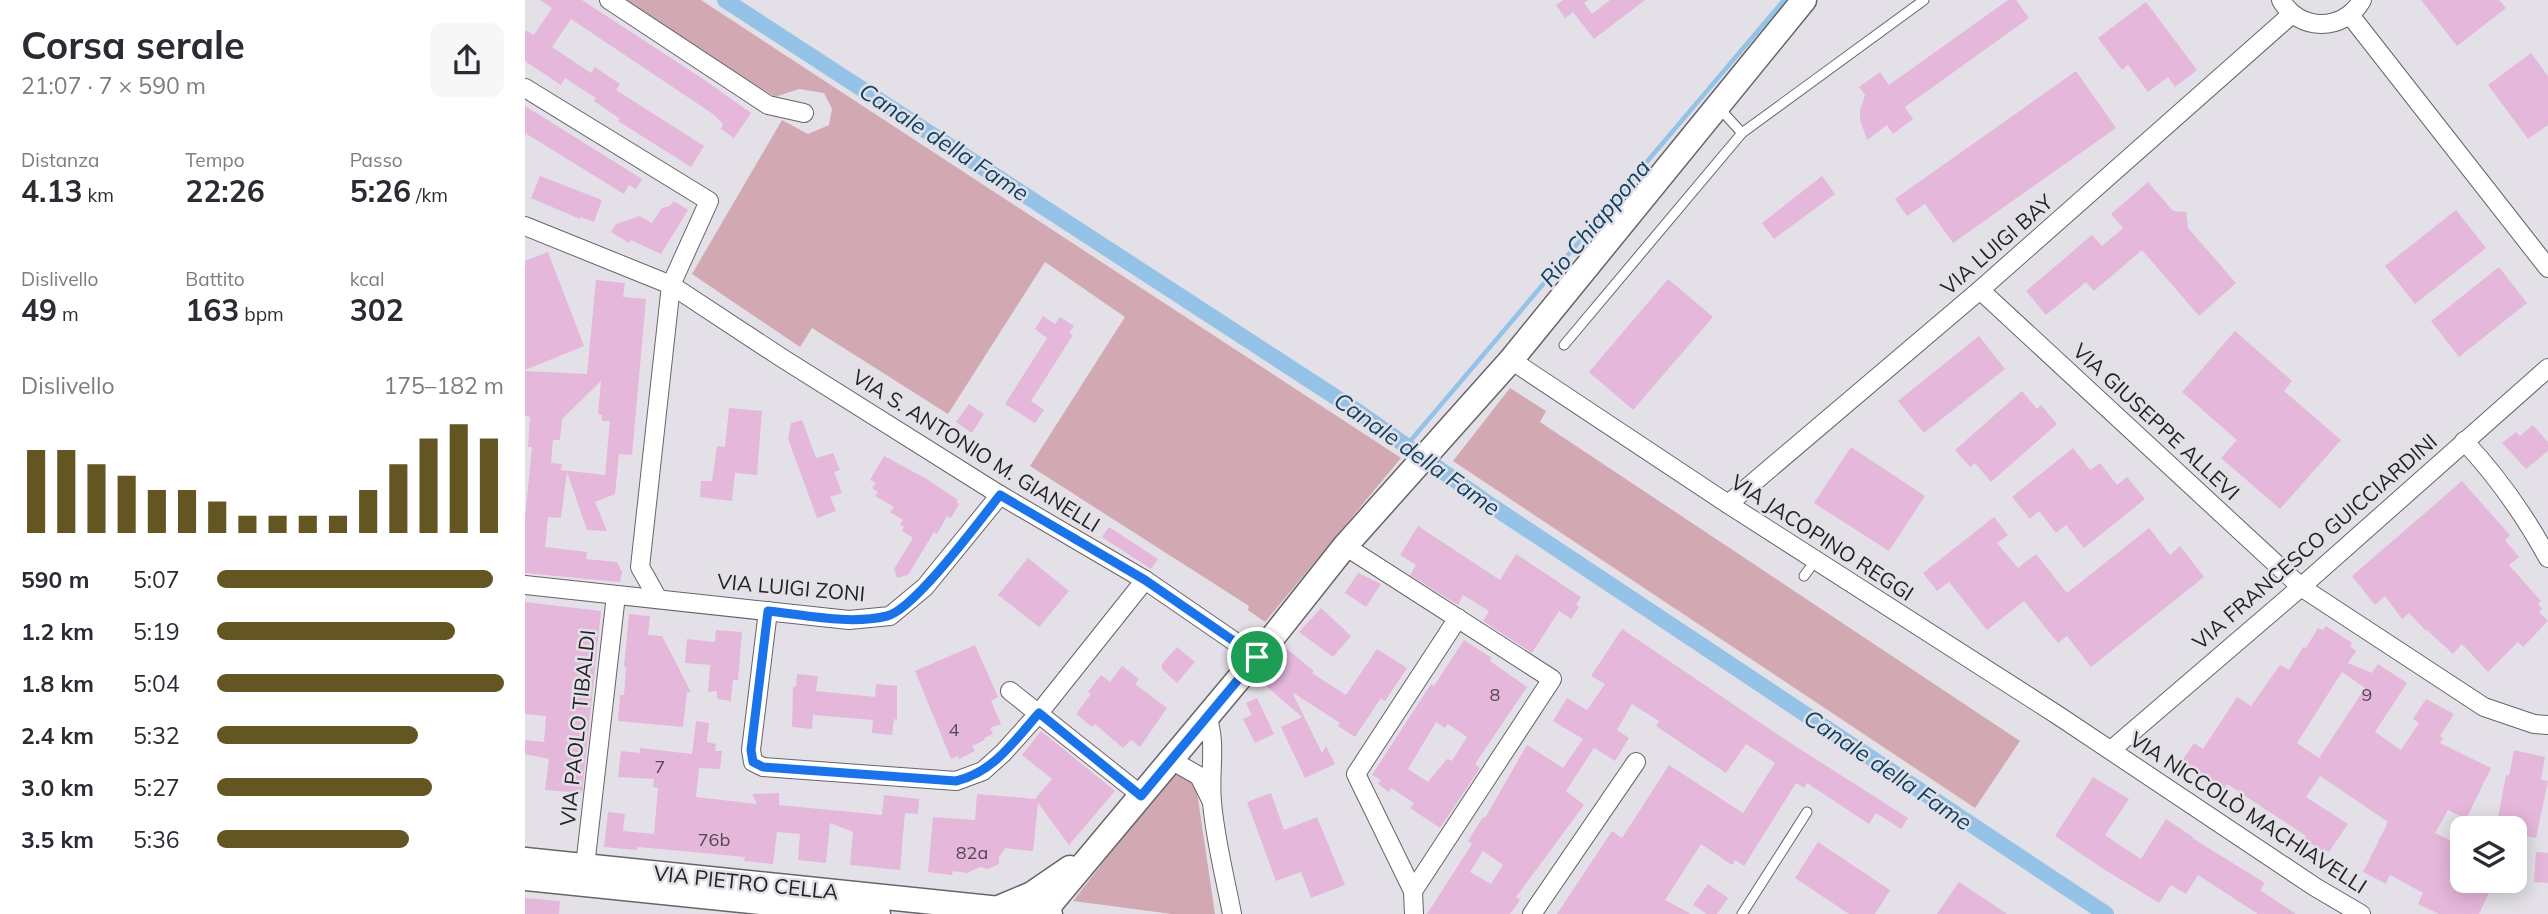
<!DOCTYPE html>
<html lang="it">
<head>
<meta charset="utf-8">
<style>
  :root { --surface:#fff; --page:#f7f7f7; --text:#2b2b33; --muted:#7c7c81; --accent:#635623 }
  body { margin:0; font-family:Mulish,sans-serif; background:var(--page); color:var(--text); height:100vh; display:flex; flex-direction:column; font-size:26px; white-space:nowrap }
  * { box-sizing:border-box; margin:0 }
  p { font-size:23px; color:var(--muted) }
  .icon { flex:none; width:38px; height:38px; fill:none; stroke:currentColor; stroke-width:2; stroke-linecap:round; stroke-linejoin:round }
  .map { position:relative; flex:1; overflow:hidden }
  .sheet { display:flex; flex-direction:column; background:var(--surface); width:525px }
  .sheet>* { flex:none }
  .buttons { position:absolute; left:1925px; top:816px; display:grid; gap:14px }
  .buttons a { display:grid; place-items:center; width:77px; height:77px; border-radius:14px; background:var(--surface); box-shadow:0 4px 18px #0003; font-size:35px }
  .pin { position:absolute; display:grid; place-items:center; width:60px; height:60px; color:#fff; margin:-30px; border:4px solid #fff; border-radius:50%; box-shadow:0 2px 7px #0007 }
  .round { display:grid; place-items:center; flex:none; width:74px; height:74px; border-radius:14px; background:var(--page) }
  .headline { display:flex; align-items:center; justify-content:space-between; height:119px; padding:0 21px }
  h1 { font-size:38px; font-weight:700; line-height:52px }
  .figures { display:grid; grid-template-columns:repeat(3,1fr); gap:10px; height:119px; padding:7px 21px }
  .figures div { display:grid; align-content:center }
  .figures b { font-size:30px; font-weight:700 }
  .figures small { font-size:19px; font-weight:400 }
  .figures p { font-size:19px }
  .chart { height:196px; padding:14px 21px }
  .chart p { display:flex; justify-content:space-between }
  .chart svg { width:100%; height:126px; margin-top:7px; stroke:var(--accent); stroke-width:6 }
  ul { padding:0 21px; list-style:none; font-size:23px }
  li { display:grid; grid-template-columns:112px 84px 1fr; align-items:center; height:52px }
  li i { height:18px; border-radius:9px; background:var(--accent) }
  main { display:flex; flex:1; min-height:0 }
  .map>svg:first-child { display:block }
</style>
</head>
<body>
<main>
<section class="sheet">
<div class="headline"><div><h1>Corsa serale</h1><p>21:07 · 7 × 590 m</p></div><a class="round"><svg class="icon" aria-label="share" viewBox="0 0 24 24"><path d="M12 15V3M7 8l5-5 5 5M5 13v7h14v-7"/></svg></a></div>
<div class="figures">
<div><p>Distanza</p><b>4.13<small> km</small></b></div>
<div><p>Tempo</p><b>22:26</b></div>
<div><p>Passo</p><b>5:26<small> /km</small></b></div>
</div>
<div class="figures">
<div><p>Dislivello</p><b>49<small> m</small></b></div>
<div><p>Battito</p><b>163<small> bpm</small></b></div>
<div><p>kcal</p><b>302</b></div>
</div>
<div class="chart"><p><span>Dislivello</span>175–182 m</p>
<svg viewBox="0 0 160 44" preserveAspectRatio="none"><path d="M5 44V15M15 44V15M25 44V20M35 44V24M45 44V29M55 44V29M65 44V33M75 44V38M85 44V38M95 44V38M105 44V38M115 44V29M125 44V20M135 44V11M145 44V6M155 44V11"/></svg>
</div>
<ul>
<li><b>590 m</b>5:07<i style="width:96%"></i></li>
<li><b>1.2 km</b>5:19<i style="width:83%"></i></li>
<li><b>1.8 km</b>5:04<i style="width:100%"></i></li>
<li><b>2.4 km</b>5:32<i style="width:70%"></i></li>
<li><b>3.0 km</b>5:27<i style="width:75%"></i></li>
<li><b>3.5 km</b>5:36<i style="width:67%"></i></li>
</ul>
</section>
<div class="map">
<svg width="2023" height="914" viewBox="0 0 2023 914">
  <rect width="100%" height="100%" fill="#e3e1e7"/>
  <g fill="#d2a9b2">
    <path d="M100,0H176L876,458L740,622L723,610L724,606L505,466L600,317L520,262L423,414L287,328L275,347L167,274L257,120L283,134L304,125L307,109L299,93L274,89L250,97Z"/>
    <path d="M985,388L1021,411L1015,422L1495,741L1450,808L928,461Z"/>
    <path d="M646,775H661L671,785L690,914H647L548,901Z"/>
  </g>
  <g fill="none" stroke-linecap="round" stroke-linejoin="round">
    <path stroke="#95c2e7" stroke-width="4.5" d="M881,446L1259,0"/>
    <path stroke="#95c2e7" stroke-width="16" d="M200,0L832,411L964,504L1581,914"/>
  </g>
  <g fill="#e5b7db" fill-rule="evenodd">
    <path d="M15,0H57L178,79L226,113L209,138L196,129L198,124L188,114L46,19L27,47L66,73L70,67L95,84L91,90L179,146L166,167L93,121L95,119L69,101L71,98L40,78L36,85L0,61V30L9,35L27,8Z"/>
    <path d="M1038,0H1063L1059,3L1067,14L1085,0H1120L1069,39L1048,12L1040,18L1031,5Z"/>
    <path d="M1483,0H1491L1504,18L1380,107L1388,119L1368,134L1362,125L1342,140L1335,120V110L1340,95L1334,87L1355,72L1364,85Z"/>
    <path d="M1896,0H1974L1981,8L1932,46Z"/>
    <path d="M1621,2L1672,70L1650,87L1643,77L1623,92L1603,65L1597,70L1573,38Z"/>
    <path d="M2006,53L2023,76V125L2003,139L1963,85Z"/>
    <path d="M1551,71L1591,128L1428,243L1400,204L1382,216L1370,199Z"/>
    <path d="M0,106L117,179L111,189L104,185L99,194L0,133Z"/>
    <path d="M15,176L77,200L69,222L56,217L55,219L6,198Z"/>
    <path d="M1297,176L1310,194L1249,239L1237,223Z"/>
    <path d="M1623,182L1648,211L1661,212L1663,228L1711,283L1674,316L1617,250L1569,291L1561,282L1521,315L1501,291L1567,235L1577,246L1598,228L1586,214Z"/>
    <path d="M149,201L163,210L136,254L106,240L104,243L86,232L91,224L115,216L127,223L137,208L145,206Z"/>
    <path d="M1931,210L1961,248L1890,304L1860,266Z"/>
    <path d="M23,252L59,346L0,370V261Z"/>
    <path d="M1974,267L2002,303L1934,357L1906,321Z"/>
    <path d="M1143,279L1188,317L1108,410L1064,372Z"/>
    <path d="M71,280L100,283L98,297L121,299L107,455L94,454L90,494L70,502L82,531L62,530L42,472L36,518L23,517L20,547L62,552L61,559L92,562L97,572L95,582L0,573V518L7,447H3L5,417L0,416V371L62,374ZM76,381L73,414L77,415V421H85L80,475L36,470L37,464L26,463L28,440H35L37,419Z"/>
    <path d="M518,316L530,324L535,317L549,326L544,333L548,335L506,401L519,410L510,423L480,404L522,338L510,329Z"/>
    <path d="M1710,331L1767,381L1759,391L1816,440L1755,509L1696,458L1712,440L1657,392Z"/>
    <path d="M1454,336L1480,369L1399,433L1373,401Z"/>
    <path d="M1497,391L1512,409L1516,405L1532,424L1466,482L1450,463L1445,467L1430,450Z"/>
    <path d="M444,404L459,414L447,433L431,422Z"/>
    <path d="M204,408L237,411L232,475L210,473L207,501L175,497L176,481H187L192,446L200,447Z"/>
    <path d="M277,420L291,458L308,453L315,470L309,472L317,493L305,497L311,511L292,518L263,439L266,423Z"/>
    <path d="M2008,425L2023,442V451L2001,469L1977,443L1991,432L1995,436Z"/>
    <path d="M1326,447L1400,496L1364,551L1289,503Z"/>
    <path d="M1548,448L1565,470L1575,463L1592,485L1602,477L1620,499L1559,548L1541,525L1531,533L1514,511L1505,519L1487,497Z"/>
    <path d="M359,456L400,478L433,500L431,502L434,504L426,518L422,516L412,534L409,532L383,575L372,578L369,569L388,538L377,531L379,527L375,524L378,520L365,512L369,507L350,496L353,492L347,488L351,483L345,480Z"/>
    <path d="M1937,481L1985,535L1980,540L1994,557L1984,565L2016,601L2013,604L2017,609L2014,612L2023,621L1998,647L1993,642L1963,672L1937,644L1928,654L1902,630L1901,631L1884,613L1877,619L1860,596L1850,605L1827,576Z"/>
    <path d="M1469,517L1483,535L1472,543L1493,568L1511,554L1542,593L1624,528L1645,555L1655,546L1679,577L1566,667L1542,636L1533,643L1499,601L1462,630L1424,582L1412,591L1398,573Z"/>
    <path d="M893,526L975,580L991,554L1056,597L1051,605L1054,607L1046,619L1034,611L1007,653L958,621L964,611L938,595L933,605L885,575L891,565L875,555Z"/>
    <path d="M584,527L633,559L626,569L577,537Z"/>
    <path d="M503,558L544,591L514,627L473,595Z"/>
    <path d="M833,573L856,584L841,607L820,593Z"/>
    <path d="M0,602L76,611L57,793L20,790L24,759L0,754V740L19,742L21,716L0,714Z"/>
    <path d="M796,608L826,636L808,657L774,632Z"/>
    <path d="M104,614L125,616L123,635L137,636L166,692H162L158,727L93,721L95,695H99L101,667H99Z"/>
    <path d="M1801,626L1827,643L1825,646L1831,651L1823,663L1847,673L1853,664L1882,683L1850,732L1876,750L1894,723L1888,719L1901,699L1929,714L1915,736L1918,738L1915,743L1966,768L1941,819L1923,810L1910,833L1937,846V880H1970L1954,914H1914L1893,904L1898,893L1865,875L1861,884L1838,872L1863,822L1795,776L1781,797L1823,824L1804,852L1799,849L1797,851L1779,839L1781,836L1702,784L1698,790L1656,762L1669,743L1678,749L1712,697L1726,706L1755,665L1764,670L1778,647L1781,648L1793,628L1798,630ZM1817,672L1840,688L1794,758L1772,743Z"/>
    <path d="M1097,629L1264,742L1383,818L1376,829L1351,813L1344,824L1282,783L1279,788L1271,783L1219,866L1210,860L1207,865L1176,844L1140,900L1166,914H1032L1087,831L1097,838L1144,765L1218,813L1250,763L1221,744L1201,773L1131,726L1134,721L1107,704L1092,730L1104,738L1090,761L1069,748L1041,791L1059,805L991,897L995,900L985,914H902L947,844L943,841L958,817L960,818L1002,745L1038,768L1058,739L1028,721L1042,698L1062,710L1080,684L1066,676ZM958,851L978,865L966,884L945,872Z"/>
    <path d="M191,630L217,632L213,680H208L206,701L192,699V691L183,692L185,665L160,663L162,639L190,642Z"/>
    <path d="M939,640L967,658L965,661L1002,687L950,764L955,768L915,828L885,808L889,803L866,788L864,792L853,784L856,780L847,775L906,684L909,686ZM911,722L920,728L923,724L942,737L927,761L922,759L903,782L883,769Z"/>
    <path d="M450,645L473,697L466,701L476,724L465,728L468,734L459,738L460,740L447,746L450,751L434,759L433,756L426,759L390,671Z"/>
    <path d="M652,647L670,662L652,683L637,669V664Z"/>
    <path d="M762,649L789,671L787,673L821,695L852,649L882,668L860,701L856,698L830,737L813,726L815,723L767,692L797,753L801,746L810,764L780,778L756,727L777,717L735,681Z"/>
    <path d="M597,666L614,679L610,684L642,708L615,747L606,740L598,748L570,724L567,727L551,714L566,694L563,692L576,675L585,682Z"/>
    <path d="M272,674L293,676L291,691L350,697L351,684L372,686V720L369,719L367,735L347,733L348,720L288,715L287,729L267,727L268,688L271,686Z"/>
    <path d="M732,698L749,734L730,743L718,719L727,715L721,703Z"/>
    <path d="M171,721L184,723L182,742L191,744L190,751H197L195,769L174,768L171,797L232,804L227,794L254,793V805L357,815L359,795L394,799L393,814L380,813L375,870L325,865L328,832L305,823L301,863L273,860L275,834L252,832L248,864L219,861L220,857L158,851L112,847V850L79,847L83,812L100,814L98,831L129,834L133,788L128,787L129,779L93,777L96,751L115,753V748L167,754Z"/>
    <path d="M516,731L590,791L544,845L513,803L508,851L480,848L474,857V864L463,869L455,867L442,873L428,871L427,875L403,872L408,817L450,820L452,794L510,799L527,779L497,755Z"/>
    <path d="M1989,750L2020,757L2016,780L2023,781L2011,838L1990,834V828H1971L1981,775L1984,776Z"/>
    <path d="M1568,777L1604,799L1580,835L1593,844L1616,859L1641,819L1668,837L1667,838L1740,883L1735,890L1771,914H1733L1673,875L1661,894L1646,885L1634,903L1577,868L1530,836Z"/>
    <path d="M746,793L759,830L792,817L820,885L786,898L776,872L751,881L722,802Z"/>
    <path d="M1293,842L1365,890L1350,914H1324L1270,878Z"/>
    <path d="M2011,852L2023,853V883L2009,882Z"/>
    <path d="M1434,882L1460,899L1482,914H1412Z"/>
    <path d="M1183,884L1203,898L1192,914H1182L1168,905Z"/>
    <path d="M0,898L35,901L34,914H0Z"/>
  </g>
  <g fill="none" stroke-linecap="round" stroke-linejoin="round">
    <defs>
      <g id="lane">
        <path d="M1195,109L1217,133"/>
        <path d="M1039,345L1217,133L1399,0"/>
        <path d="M1279,576L1290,561"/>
        <path d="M1217,914L1282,812"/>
      </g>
      <g id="street">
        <path d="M84,0L243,105L279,113"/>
        <path d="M1756,0C1774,32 1819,32 1837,0"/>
        <path d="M1825,15L2023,268"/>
        <path d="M0,88L184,201L146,285L115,567L133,599"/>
        <path d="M0,226L146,285L257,358L475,495L620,580L732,657"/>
        <path d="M1455,290L1776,587L1959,707L2009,724L2023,725"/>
        <path d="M986,360L1203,504L1534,716L1790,887L1836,914"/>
        <path d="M1939,441C1972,476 2000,516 2023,558"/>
        <path d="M1203,504L1455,290L1767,14"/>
        <path d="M820,546L1027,679L888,891"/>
        <path d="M0,585L324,620L365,616L400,587L475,495"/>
        <path d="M243,611L226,750L228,762L238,767L431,781L458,771L478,753L514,713L620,580"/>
        <path d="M485,691L616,795"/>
        <path d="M682,716C692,744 684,772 687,802C690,839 700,877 707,914"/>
        <path d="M1586,750L1776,587L2023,368"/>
        <path d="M646,760L674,776L686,800"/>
        <path d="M60,866L91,595"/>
        <path d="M889,914L888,891L831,774L933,618"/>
        <path d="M1007,914L1111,762"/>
      </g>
      <g id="secondary">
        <path d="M0,860L525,914"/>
        <path d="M0,878L353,914"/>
        <path d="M476,907L507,894L545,868"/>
        <path d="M517,914L732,657L820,546L986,360L1279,0"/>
      </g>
    </defs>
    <use href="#lane" stroke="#666469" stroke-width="11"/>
    <use href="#street" stroke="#666469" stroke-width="20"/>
    <use href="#secondary" stroke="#666469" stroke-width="27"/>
    <use href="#lane" stroke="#fff" stroke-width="9"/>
    <use href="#street" stroke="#fff" stroke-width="18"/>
    <use href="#secondary" stroke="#fff" stroke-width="24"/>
  </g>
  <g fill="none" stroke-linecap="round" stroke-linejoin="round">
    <defs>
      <path id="route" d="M475,495L620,580L732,657L616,796L514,713C489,741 469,772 431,781L238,767L228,762L226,750L243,611C281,615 324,625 362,616C389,610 455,520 475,495Z"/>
    </defs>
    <use href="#route" stroke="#fff" stroke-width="14"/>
    <use href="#route" stroke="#1a73e8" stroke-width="9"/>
  </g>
  <g text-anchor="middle" stroke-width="5" stroke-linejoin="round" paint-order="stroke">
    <g font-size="18" fill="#544752">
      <text x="970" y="701">8</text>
      <text x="1842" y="701">9</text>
      <text x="429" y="736">4</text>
      <text x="135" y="773">7</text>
      <text x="189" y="846">76b</text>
      <text x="447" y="859">82a</text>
    </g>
    <g font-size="21" fill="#232224" stroke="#e3e1e7">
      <text transform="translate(1472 245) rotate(-41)" y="7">VIA LUIGI BAY</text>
      <text transform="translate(1631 422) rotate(43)" y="7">VIA GIUSEPPE ALLEVI</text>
      <text transform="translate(451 451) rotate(32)" y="7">VIA S. ANTONIO M. GIANELLI</text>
      <text transform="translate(1297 538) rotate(33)" y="7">VIA JACOPINO REGGI</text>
      <text transform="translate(1790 542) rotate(-41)" y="7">VIA FRANCESCO GUICCIARDINI</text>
      <text transform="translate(266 588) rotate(5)" y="7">VIA LUIGI ZONI</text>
      <text transform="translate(53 728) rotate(-84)" y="7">VIA PAOLO TIBALDI</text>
      <text transform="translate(1723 813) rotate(33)" y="7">VIA NICCOLÒ MACHIAVELLI</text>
      <text transform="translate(221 883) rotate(6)" y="7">VIA PIETRO CELLA</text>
    </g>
    <g font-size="23" font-style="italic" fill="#0f4367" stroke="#e3e1e7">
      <text transform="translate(419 142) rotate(33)" y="8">Canale della Fame</text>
      <text transform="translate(1070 223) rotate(-50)" y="8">Rio Chiappona</text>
      <text transform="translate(892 454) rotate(35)" y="8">Canale della Fame</text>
      <text transform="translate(1363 770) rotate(34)" y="8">Canale della Fame</text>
    </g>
  </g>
</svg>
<div class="buttons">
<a><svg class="icon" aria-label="layers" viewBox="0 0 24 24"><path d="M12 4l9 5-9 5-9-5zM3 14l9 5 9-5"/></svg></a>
</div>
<div class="pin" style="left:732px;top:657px;background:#1e9e55"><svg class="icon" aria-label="arrive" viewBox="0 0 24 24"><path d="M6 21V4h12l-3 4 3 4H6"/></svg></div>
</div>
</main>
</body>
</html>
